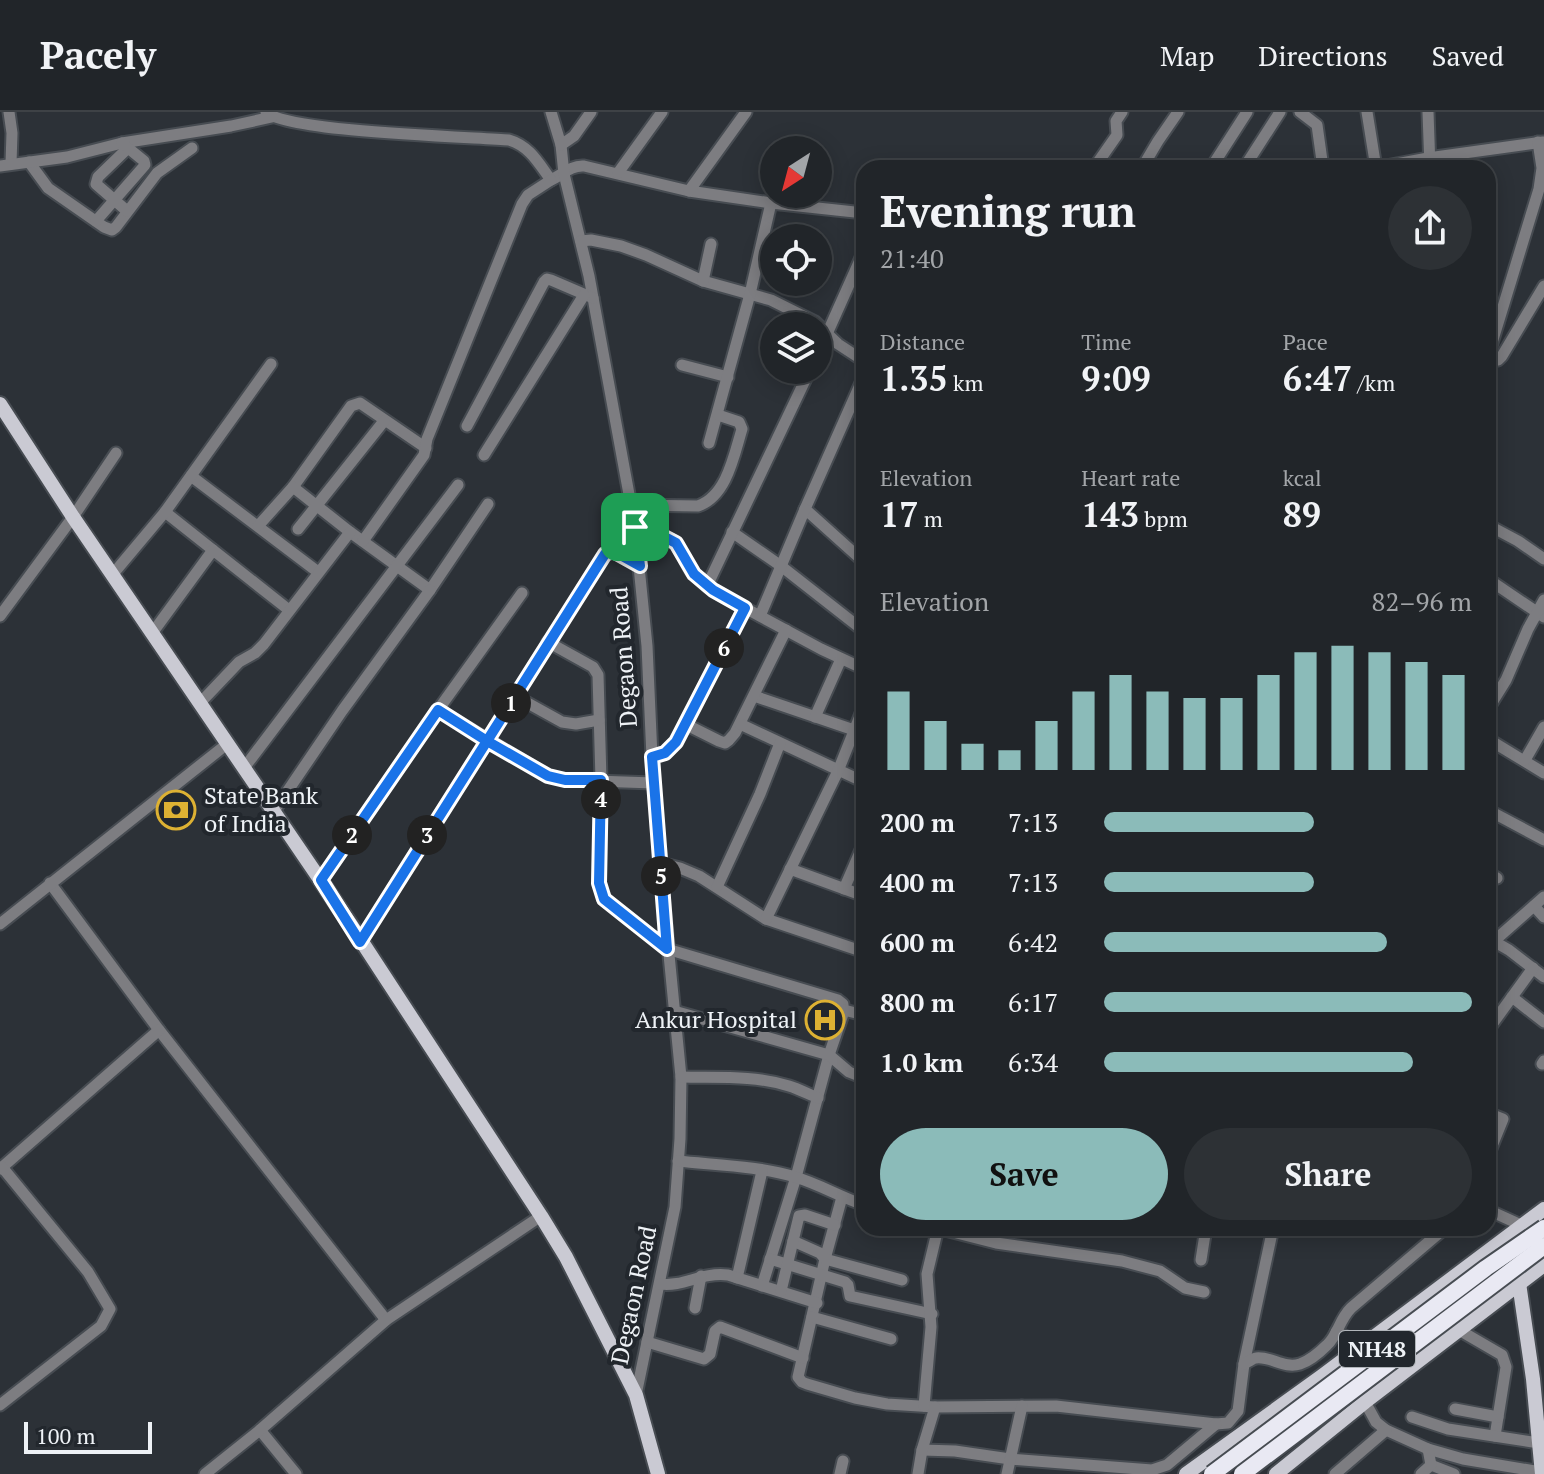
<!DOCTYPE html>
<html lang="en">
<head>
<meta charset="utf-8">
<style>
  :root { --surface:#212529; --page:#2d3135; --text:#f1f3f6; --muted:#a2a5a8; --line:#3e4246; --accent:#8bbbb9 }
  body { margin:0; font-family:"PT Serif",serif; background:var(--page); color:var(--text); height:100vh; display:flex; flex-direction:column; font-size:30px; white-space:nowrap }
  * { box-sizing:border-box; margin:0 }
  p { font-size:26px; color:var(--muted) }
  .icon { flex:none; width:44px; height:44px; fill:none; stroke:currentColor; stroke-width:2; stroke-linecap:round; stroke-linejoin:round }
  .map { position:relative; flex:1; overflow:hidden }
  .details { position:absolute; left:856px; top:48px; width:640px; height:1076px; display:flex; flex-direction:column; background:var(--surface); border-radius:24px; box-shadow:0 4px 20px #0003,0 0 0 2px var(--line) }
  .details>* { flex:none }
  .needle { width:52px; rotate:216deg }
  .tools { position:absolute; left:760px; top:24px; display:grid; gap:16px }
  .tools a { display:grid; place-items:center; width:72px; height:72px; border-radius:50%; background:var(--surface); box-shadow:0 4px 20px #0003,0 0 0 2px var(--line); font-size:40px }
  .scale { position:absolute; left:24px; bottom:20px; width:128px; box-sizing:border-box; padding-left:8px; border:4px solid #eef2f6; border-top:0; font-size:22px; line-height:28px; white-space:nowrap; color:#eef2f6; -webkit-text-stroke:6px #22272d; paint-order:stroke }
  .pin { position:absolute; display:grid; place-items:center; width:68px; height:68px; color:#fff; margin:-34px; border-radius:16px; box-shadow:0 4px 12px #0006 }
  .km { position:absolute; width:40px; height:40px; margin:-20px; border-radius:50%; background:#222; color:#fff; font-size:22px; line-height:40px; text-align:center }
  .round { display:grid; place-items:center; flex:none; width:84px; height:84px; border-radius:42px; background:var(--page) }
  .headline { display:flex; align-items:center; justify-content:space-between; height:136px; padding:0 24px }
  h1 { font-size:44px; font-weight:600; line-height:60px }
  .metrics { display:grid; grid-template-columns:repeat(3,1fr); gap:12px; height:136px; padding:8px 24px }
  .metrics div { display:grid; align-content:center }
  .metrics b { font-size:34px; font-weight:600 }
  .metrics small { font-size:22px; font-weight:400 }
  .metrics p { font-size:22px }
  .chart { height:224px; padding:16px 24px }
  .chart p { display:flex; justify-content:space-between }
  .chart svg { width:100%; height:144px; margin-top:8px; stroke:var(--accent); stroke-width:6 }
  .action { display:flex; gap:16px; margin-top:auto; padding:16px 24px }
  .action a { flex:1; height:92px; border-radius:48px; background:var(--accent); color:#111; font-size:32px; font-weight:600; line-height:92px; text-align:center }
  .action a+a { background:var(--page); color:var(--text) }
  ul { padding:0 24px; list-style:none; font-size:26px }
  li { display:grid; grid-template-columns:128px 96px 1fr; align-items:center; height:60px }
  li i { height:20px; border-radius:10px; background:var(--accent) }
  header { display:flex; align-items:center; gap:48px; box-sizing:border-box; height:112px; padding:0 40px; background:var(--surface); border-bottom:2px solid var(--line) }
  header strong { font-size:38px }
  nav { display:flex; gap:44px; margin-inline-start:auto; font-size:28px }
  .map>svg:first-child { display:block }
</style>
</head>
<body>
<header>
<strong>Pacely</strong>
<nav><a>Map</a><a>Directions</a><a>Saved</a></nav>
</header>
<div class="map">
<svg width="1544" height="1362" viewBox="0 0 1544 1362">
  <rect width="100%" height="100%" fill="#2c3137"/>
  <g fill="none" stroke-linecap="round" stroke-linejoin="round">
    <defs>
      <g id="minor">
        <path d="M9,0L12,21L11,51"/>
        <path d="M266,0C287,20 470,25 509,28C530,34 539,52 551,68C562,63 571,53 584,54L689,79L771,91L864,101"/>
        <path d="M551,0L561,33L564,62L589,164L635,415L647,534L652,645L660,751L681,965L680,1027L675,1095L636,1283"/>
        <path d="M1300,0L1317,13L1323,56"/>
        <path d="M1367,0L1376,56"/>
        <path d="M1428,0L1430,56"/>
        <path d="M561,33L574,24L591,0"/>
        <path d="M29,50L48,76L104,115L112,118L116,115L157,61L192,36"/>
        <path d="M0,54L67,45L122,31L231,14L272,5"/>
        <path d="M1094,56L1117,23L1116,9L1122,0"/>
        <path d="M1142,56L1158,29L1178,0"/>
        <path d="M1211,56L1247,0"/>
        <path d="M1244,56L1280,0"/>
        <path d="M1375,56L1428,46L1543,30"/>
        <path d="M618,61L662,0"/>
        <path d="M689,79L746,0"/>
        <path d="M127,99L96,72L98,65L128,36"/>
        <path d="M96,109L145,53L144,49L122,31"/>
        <path d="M581,129L591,128L621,134L646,143L703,169L771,188L815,210L838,232L864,249"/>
        <path d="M703,169L711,132"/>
        <path d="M818,242L864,139"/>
        <path d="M1488,244L1539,77L1542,56L1538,30"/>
        <path d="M1488,249L1498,248L1502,244L1544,174"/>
        <path d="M682,253L728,265"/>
        <path d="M864,264L805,397L864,450"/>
        <path d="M467,314L544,170L547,167L551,168L593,186"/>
        <path d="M709,331L750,182L771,91"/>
        <path d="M484,343L584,183"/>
        <path d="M191,364L318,460"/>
        <path d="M293,375L351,294L360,291L426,336"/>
        <path d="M631,393L698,394C727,384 734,343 742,317L739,310L718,303"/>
        <path d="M165,400L213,438"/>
        <path d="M1488,413L1518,429L1544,447"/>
        <path d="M258,414L293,375L350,420L430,478L488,392"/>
        <path d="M635,415L657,421L676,431L691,459L707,474L719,482L821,537L864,557"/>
        <path d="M298,417L384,309"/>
        <path d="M732,420L781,454L864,519"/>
        <path d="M363,429L424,343L427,327L522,92L528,83L551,68"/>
        <path d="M113,462L165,400L271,252"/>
        <path d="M1488,467L1544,505"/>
        <path d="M707,474L810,258"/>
        <path d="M0,504L73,405L116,341"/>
        <path d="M760,504L805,397"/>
        <path d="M153,520L213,438L289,498"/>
        <path d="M548,530L593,555L598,563L601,668L599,771L604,787L667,837L838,888L843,892V902L829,943L796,1065L762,1174"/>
        <path d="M515,584L562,610L576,612L599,608"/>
        <path d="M754,584L854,618"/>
        <path d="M201,590L239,550L255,541L264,532L350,420"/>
        <path d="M1488,597L1506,568L1528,517L1544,488"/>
        <path d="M438,598L522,481"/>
        <path d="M815,605L841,547"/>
        <path d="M685,612L719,629L725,631L729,628L735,621L786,518"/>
        <path d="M740,612L864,670"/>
        <path d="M1488,627L1544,661"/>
        <path d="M652,645L665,641L676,630L745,496"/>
        <path d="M1525,648L1544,615"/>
        <path d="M244,656L458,373"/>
        <path d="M1488,698L1544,728"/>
        <path d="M274,699L342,599L430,478"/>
        <path d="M660,751L680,756L699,764L766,807L864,840"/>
        <path d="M790,757L864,784"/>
        <path d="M1488,761L1497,766"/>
        <path d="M321,768L438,598L548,664L565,668L654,671"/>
        <path d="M50,771L159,918L386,1208"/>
        <path d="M717,775L760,682L780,631"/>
        <path d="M844,777L864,731"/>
        <path d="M1534,794L1544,805"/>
        <path d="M766,807L838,659L864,594"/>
        <path d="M0,812L227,632"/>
        <path d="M1488,826L1509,838L1544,865"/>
        <path d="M1494,829L1544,785"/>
        <path d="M360,830L605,442L613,439L640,454"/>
        <path d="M1512,885L1544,910"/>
        <path d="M844,898L864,903"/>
        <path d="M674,899L829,943L849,960L864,966"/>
        <path d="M1488,918L1533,856"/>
        <path d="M1542,952L1544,949"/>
        <path d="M681,965C717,966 754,963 789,974C799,977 808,982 818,986"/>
        <path d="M1488,1001L1503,1007L1488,1044"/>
        <path d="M678,1049C715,1053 760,1054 795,1065C819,1072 840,1085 864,1093"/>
        <path d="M0,1057L159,918"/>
        <path d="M842,1085L825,1147L798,1265L802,1270L807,1272L855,1286L887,1292L935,1295L1056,1294L1216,1312L1228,1311L1238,1299L1244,1252L1273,1116"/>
        <path d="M1488,1098L1521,1113"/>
        <path d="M937,1116L996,1131L1122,1149L1160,1159L1185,1176L1204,1180"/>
        <path d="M793,1129L820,1141L825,1147L902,1168"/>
        <path d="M770,1147L845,1170L848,1173L850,1184L932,1202"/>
        <path d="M1201,1148L1206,1116"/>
        <path d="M737,1166L762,1059"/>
        <path d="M660,1172C685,1175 700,1160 728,1163L817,1191"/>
        <path d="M781,1179L799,1104L805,1103L835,1113"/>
        <path d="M695,1196L701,1164"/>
        <path d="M812,1205L891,1227"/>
        <path d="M1459,1218L1502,1243L1506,1255L1495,1324"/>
        <path d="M1336,1220L1364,1233"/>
        <path d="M647,1230L704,1247L710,1242L715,1219L720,1215L803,1246"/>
        <path d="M1244,1252C1246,1251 1254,1246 1256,1246C1271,1244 1284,1257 1300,1252C1309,1249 1320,1240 1327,1233C1338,1223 1339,1208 1351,1196L1445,1116"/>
        <path d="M1365,1290L1376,1310L1386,1318L1428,1337L1463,1347L1541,1360"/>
        <path d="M0,1293L101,1214L110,1197L88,1160L2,1055"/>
        <path d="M924,1294L931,1215L927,1162L938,1116"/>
        <path d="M1455,1297L1498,1305"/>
        <path d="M1412,1305L1448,1317L1539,1331"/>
        <path d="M260,1318L296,1362"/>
        <path d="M922,1338L955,1339L1010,1347L1152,1358L1167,1353L1216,1312"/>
        <path d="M1431,1353L1454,1362"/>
        <path d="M205,1362L260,1318L386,1208L541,1104"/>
        <path d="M840,1362L843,1349"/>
        <path d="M918,1362L922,1338L935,1295"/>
        <path d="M1007,1362L1022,1294"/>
        <path d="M1335,1362L1386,1318"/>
        <path d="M1421,1362L1431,1353L1428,1337"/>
      </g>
      <g id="major">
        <path d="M0,292L73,405L351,813L541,1104L566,1145L636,1283L658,1362"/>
        <path d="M1519,1171L1533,1267L1542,1362"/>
        <path d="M1186,1362L1322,1264L1544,1097"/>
        <path d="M1276,1362L1365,1290L1544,1153"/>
      </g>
    </defs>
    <use href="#minor" stroke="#474c52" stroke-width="15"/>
    <use href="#major" stroke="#474c52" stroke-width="18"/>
    <use href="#minor" stroke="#7d7d81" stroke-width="11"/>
    <use href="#major" stroke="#cacad3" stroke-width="14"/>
    <defs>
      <g id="highway-bridge">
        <path d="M1212,1362L1486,1156L1544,1116"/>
        <path d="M1242,1362L1544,1134"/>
      </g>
    </defs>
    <use href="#highway-bridge" stroke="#474c52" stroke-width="20" stroke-linecap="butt"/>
    <use href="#highway-bridge" stroke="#e9e9f3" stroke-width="16"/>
  </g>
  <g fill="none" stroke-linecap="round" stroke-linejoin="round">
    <defs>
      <path id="route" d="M635,415L640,454L613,439L605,442L487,629L438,598L321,768L360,830L487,629L548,664L565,668H601L599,771L604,787L667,837L652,645L665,641L676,630L745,496L713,478L694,462L676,431L657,421L635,415"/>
    </defs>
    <use href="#route" stroke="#fff" stroke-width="16"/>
    <use href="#route" stroke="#1a73e8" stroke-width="10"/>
  </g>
  <defs>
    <symbol id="bank-ring" viewBox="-11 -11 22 22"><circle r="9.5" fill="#22272d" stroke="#ddb133" stroke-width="1.5"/><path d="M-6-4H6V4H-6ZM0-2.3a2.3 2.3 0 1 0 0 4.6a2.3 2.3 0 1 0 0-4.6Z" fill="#ddb133"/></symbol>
    <symbol id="hospital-ring" viewBox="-11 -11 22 22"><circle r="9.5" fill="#22272d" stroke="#ddb133" stroke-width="1.5"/><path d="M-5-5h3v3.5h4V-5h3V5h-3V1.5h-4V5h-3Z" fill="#ddb133"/></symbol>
  </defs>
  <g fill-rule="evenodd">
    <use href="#bank-ring" x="154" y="676" width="44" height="44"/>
    <use href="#hospital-ring" x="803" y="886" width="44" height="44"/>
  </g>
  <g text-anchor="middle" stroke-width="8" stroke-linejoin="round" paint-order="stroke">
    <rect fill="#22272d" stroke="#b1b5ba" stroke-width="2" x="1339" y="1219" width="76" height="36" rx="6"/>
    <g font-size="22" font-weight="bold" fill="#eef2f6">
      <text x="1377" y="1245">NH48</text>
    </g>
    <g font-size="24" fill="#eef2f6" stroke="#22272d">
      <text transform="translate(624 545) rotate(-94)" y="8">Degaon Road</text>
      <text transform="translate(634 1183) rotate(-78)" y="8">Degaon Road</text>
    </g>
    <g font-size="24" fill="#eef2f6" stroke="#22272d" text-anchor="start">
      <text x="204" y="692">State Bank<tspan x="204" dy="28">of India</tspan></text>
      <text x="797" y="916" text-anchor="end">Ankur Hospital</text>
    </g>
  </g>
</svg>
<div class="tools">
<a><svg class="needle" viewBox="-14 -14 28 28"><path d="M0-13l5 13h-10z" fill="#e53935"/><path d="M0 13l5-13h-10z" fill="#a2a5a8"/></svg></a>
<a><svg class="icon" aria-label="locate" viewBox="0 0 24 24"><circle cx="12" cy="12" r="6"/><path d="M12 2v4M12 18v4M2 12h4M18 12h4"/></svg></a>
<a><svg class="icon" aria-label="layers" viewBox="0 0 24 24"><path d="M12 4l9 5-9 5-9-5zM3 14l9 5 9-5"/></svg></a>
</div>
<div class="scale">100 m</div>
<div class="pin" style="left:635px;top:415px;background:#1e9e55"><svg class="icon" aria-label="arrive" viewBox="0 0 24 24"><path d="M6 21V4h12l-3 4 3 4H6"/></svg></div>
<b class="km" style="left:511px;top:591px">1</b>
<b class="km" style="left:352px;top:723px">2</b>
<b class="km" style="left:427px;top:723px">3</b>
<b class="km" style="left:601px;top:687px">4</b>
<b class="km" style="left:661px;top:764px">5</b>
<b class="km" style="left:724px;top:536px">6</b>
<section class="details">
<div class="headline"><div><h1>Evening run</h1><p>21:40</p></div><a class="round"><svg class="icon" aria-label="share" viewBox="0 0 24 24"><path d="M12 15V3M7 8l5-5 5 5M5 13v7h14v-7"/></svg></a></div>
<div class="metrics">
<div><p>Distance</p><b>1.35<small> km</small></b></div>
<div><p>Time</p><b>9:09</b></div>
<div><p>Pace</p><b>6:47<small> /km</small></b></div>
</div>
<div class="metrics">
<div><p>Elevation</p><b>17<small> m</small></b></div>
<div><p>Heart rate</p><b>143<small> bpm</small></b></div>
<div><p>kcal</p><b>89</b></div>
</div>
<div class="chart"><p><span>Elevation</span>82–96 m</p>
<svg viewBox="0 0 160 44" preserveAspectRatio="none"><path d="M5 44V20M15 44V29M25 44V36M35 44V38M45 44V29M55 44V20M65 44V15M75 44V20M85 44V22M95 44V22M105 44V15M115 44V8M125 44V6M135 44V8M145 44V11M155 44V15"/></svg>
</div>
<ul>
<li><b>200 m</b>7:13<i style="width:57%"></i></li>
<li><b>400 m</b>7:13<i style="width:57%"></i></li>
<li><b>600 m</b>6:42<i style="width:77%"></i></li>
<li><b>800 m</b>6:17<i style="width:100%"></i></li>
<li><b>1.0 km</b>6:34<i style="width:84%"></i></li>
</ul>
<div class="action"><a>Save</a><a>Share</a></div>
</section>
</div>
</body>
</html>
